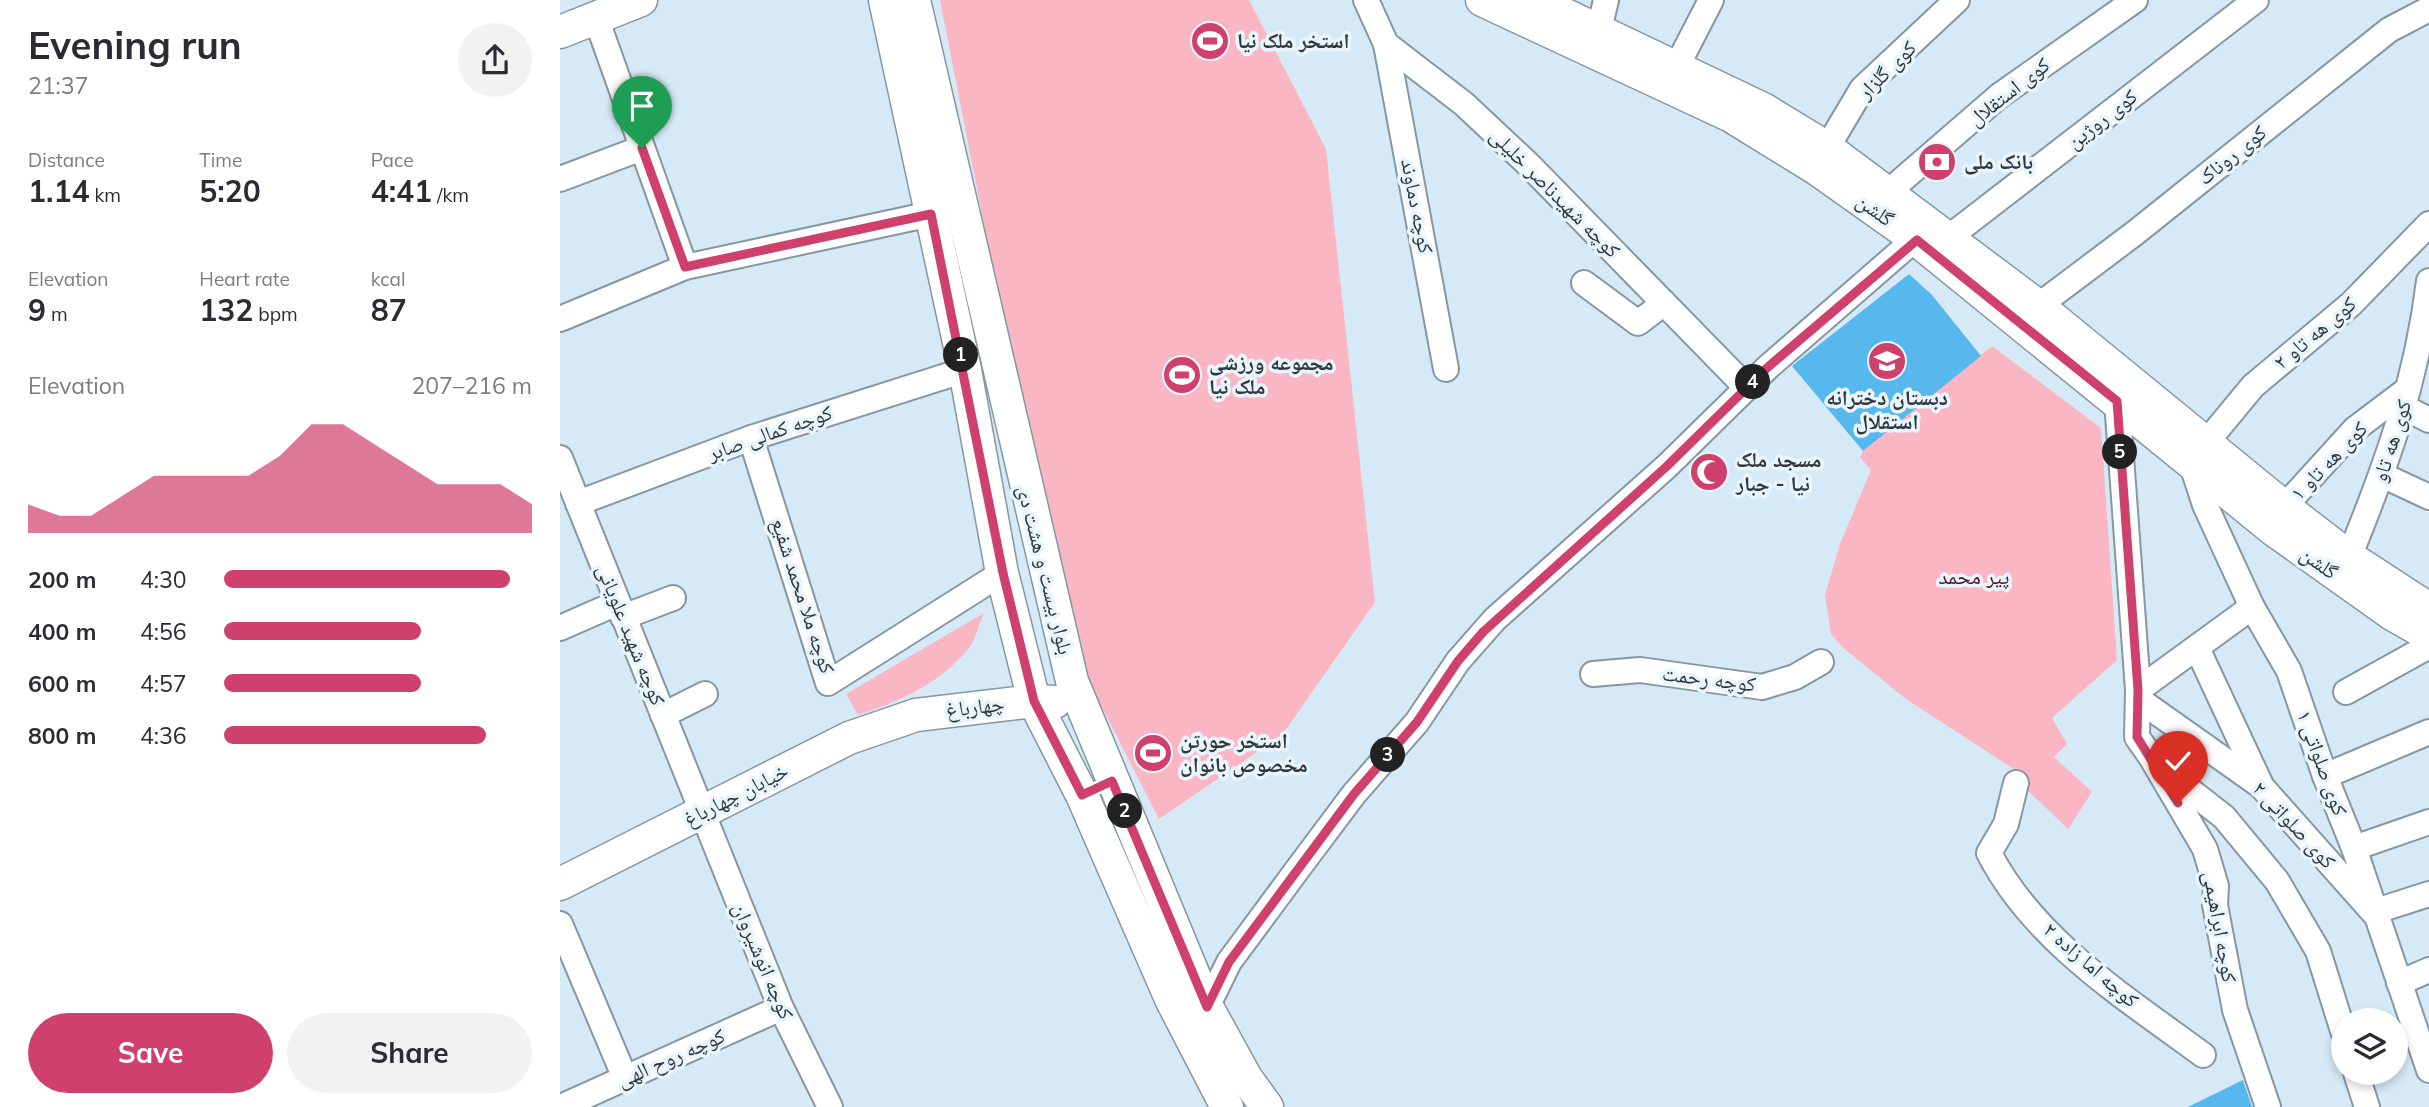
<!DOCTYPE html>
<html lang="en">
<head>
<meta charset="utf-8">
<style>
  :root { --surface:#fff; --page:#f2f2f3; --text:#2b2b33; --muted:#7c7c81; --accent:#cf416c }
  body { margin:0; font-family:Mulish,"Noto Naskh Arabic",sans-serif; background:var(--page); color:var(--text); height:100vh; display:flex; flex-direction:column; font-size:26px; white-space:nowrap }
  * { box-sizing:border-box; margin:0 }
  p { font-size:23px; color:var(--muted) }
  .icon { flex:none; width:38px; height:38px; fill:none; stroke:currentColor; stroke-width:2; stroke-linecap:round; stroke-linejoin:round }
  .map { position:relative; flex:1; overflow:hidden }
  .details { display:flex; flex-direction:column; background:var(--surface); width:560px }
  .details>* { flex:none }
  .tools { position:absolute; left:1771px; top:1008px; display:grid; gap:14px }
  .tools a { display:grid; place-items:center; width:77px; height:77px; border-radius:50%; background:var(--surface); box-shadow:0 4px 10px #0003; font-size:35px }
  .pin { position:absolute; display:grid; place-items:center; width:60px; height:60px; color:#fff; margin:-72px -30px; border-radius:50% 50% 50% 0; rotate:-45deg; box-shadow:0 0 7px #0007 }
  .pin .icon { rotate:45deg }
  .km { position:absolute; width:35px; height:35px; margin:-18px; border-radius:50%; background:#222; color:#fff; font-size:19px; line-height:35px; text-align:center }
  .round { display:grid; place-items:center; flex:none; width:74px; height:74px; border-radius:37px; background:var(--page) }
  .overview { display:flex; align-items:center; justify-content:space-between; height:119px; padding:0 28px }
  h1 { font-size:38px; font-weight:700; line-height:52px }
  .figures { display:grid; grid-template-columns:repeat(3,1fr); gap:10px; height:119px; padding:7px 28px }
  .figures div { display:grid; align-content:center }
  .figures b { font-size:30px; font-weight:700 }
  .figures small { font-size:19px; font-weight:400 }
  .figures p { font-size:19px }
  .chart { height:196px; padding:14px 28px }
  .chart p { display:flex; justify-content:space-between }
  .chart svg { width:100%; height:126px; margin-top:7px; fill:var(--accent); opacity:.7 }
  .primary-button { display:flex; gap:14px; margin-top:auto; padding:14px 28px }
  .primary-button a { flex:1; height:80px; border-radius:42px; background:var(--accent); color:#fff; font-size:28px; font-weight:700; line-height:80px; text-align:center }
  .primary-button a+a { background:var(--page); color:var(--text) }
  ul { padding:0 28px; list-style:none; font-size:23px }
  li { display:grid; grid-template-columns:112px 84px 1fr; align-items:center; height:52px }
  li i { height:18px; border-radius:9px; background:var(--accent) }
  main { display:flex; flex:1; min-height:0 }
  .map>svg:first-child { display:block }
</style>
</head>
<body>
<main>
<section class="details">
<div class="overview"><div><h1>Evening run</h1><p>21:37</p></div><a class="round"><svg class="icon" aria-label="share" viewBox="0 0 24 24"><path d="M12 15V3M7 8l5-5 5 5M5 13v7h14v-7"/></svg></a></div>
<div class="figures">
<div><p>Distance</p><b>1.14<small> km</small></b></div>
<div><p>Time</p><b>5:20</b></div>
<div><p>Pace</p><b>4:41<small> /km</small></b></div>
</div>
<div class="figures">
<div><p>Elevation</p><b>9<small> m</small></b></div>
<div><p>Heart rate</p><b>132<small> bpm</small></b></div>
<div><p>kcal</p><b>87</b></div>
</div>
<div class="chart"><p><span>Elevation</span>207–216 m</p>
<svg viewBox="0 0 160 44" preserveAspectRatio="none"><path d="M0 44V34L10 38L20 38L30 31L40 24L50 24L60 24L70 24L80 17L90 6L100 6L110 13L120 20L130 27L140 27L150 27L160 34V44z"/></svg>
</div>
<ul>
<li><b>200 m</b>4:30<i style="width:93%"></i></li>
<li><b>400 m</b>4:56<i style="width:64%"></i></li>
<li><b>600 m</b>4:57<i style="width:64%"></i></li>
<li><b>800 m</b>4:36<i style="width:85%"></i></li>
</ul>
<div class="primary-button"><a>Save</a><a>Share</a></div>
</section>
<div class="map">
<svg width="1869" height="1107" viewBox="0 0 1869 1107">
  <rect width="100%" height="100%" fill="#d5e9f6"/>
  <g fill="#fbb6c3">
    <path d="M380,0H689L766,149L815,602L722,735L599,819L504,633Z"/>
    <path d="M1432,346L1541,428L1557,660L1492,718L1507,744L1494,757L1532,792L1508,829L1463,786L1466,777L1346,699L1282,647L1271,634L1265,595L1280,544L1311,470L1300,457L1303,451Z"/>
    <path d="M424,613C419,623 416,639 409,648C378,685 342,700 298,715L286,694Z"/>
  </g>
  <g fill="#57b8ee">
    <path d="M1349,274L1372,295L1421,356L1303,451L1232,366Z"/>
    <path d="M1683,1080L1692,1107H1628Z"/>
  </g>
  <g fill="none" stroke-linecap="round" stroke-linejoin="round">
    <defs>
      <g id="minor">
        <path d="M806,0L826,44L904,104L969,165L1187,388"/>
        <path d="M36,18L125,267"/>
        <path d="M1039,30L1046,0"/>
        <path d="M826,44L886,369"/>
        <path d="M1117,66L1151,0"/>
        <path d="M1267,148L1302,89L1397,0"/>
        <path d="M0,179L82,148"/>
        <path d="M1328,192L1439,96L1575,0"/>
        <path d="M1388,238L1696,0"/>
        <path d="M1024,283L1078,323L1104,303"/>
        <path d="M1478,306L1575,233L1829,30L1869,9"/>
        <path d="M0,319L125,267L371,214"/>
        <path d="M1557,401L1578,690L1577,737L1591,757L1645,849L1656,886L1655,905L1675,1010L1708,1107"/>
        <path d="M1843,407L1869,420"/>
        <path d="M191,438L268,683L442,573"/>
        <path d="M1645,444L1693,386L1791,304L1869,224"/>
        <path d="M0,458L221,1008L270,1107"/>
        <path d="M1632,465L1645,505L1692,607L1729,671L1765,776L1794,848L1869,1070"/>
        <path d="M1822,475L1869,497"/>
        <path d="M18,503L191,438L405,370"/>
        <path d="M1724,507L1795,429L1848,389"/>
        <path d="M1789,557C1827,464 1857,380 1869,281"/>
        <path d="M63,617L113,598"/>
        <path d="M0,628L57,603"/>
        <path d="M1637,648L1700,783"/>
        <path d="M1033,674L1080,670L1202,687L1235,677L1261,662"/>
        <path d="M1578,690L1692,607"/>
        <path d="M1786,692L1869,646"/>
        <path d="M1578,699L1701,786L1813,912L1869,894"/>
        <path d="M103,715L145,694"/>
        <path d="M1609,774L1664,817L1717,881L1758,951L1783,1031"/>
        <path d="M1765,776L1869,732"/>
        <path d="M1456,783L1446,824L1429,853C1474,941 1566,998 1643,1055"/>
        <path d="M1794,848L1869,822"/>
        <path d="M0,924L65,1078"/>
        <path d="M1839,983L1869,970"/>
        <path d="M647,1007L669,962L740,866L794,794L857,722L898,661L935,619L1106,467L1208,367L1369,227"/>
        <path d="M1796,1073L1807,1107"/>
        <path d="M1,1107L221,1008"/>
      </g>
      <g id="major">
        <path d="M325,0L405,370L442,573L474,701L522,795L612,1001L667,1107"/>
        <path d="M354,0L512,681L647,1007L686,1078L707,1107"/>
        <path d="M922,0L1171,116L1257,169L1357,240L1714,530L1832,614L1869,635"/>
        <path d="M974,0L1203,109L1267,148L1478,306L1724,507L1789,557L1869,609"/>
        <path d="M0,32L81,0"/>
        <path d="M0,884L289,738L356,715L474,701L495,702"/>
      </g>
    </defs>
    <use href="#minor" stroke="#8497a3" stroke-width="28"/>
    <use href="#major" stroke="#8497a3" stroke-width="35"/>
    <use href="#minor" stroke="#fff" stroke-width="24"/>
    <use href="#major" stroke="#fff" stroke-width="32"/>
  </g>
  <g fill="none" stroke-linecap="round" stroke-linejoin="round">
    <defs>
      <path id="route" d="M82,148L125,267L371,214L443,573L474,701L522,795L552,781L647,1007L669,962L794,794L857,722L898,661L923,632L1106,467L1208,367L1357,240L1557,401L1578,690L1577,737L1618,803"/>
    </defs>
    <use href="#route" stroke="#fff" stroke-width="14"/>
    <use href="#route" stroke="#cf416c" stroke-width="9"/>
  </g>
  <defs>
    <symbol id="stadium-disc" viewBox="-11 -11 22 22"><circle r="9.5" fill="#cf416c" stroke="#e9f5fc"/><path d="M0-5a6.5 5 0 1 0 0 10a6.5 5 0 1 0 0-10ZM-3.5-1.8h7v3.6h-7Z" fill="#fff"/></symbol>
    <symbol id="bank-disc" viewBox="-11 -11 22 22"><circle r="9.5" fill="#cf416c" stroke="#e9f5fc"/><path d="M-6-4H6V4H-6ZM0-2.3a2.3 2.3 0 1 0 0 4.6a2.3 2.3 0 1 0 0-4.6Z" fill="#fff"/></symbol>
    <symbol id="school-disc" viewBox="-11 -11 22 22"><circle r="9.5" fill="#cf416c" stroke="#e9f5fc"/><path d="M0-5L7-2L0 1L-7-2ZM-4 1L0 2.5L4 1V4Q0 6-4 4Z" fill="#fff"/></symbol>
    <symbol id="mosque-disc" viewBox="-11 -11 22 22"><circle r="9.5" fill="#cf416c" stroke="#e9f5fc"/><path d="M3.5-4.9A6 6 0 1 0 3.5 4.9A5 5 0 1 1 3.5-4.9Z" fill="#fff"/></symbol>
  </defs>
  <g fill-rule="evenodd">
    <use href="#stadium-disc" x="628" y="19" width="44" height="44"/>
    <use href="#bank-disc" x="1355" y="140" width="44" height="44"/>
    <use href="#school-disc" x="1305" y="339" width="44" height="44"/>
    <use href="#stadium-disc" x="600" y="353" width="44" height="44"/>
    <use href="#mosque-disc" x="1127" y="450" width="44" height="44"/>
    <use href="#stadium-disc" x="571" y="731" width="44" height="44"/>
  </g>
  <g text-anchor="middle" stroke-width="7" stroke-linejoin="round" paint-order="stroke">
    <g font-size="21" font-weight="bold" fill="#2f373c" stroke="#e9f5fc" text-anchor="start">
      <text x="677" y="48">استخر ملک نیا</text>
      <text x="1404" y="169">بانک ملی</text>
      <text x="649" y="370">مجموعه ورزشی<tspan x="649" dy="24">ملک نیا</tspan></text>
      <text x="1327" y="405" text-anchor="middle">دبستان دخترانه<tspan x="1327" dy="24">استقلال</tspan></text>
      <text x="1176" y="467">مسجد ملک<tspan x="1176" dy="24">نیا - جبار</tspan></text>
      <text x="620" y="748">استخر حورتن<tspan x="620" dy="24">مخصوص بانوان</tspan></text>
    </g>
    <g font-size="21" fill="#2f373c" stroke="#e9f5fc">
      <text transform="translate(1327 70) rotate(-45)" y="7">کوی گلزار</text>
      <text transform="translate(1449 92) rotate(-38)" y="7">کوی استقلال</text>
      <text transform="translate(1542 119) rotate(-38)" y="7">کوی روژین</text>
      <text transform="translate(1672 155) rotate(-39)" y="7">کوی روناک</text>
      <text transform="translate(995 193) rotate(45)" y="7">کوچه شهیدناصر خلیلی</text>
      <text transform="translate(857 206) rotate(79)" y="7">کوچه دماوند</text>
      <text transform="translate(1315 210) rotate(36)" y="7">گلشن</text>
      <text transform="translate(1755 333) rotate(-40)" y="7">کوی هه تاو ۲</text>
      <text transform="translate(210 433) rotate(-19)" y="7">کوچه کمالی صابر</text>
      <text transform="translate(1832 441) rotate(-72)" y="7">کوی هه تاو</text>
      <text transform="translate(1769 461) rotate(-46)" y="7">کوی هه تاو ۱</text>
      <text transform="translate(1759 563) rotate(35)" y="7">گلشن</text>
      <text transform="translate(485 570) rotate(76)" y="7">بلوار بیست و هشت دی</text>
      <text transform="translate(243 596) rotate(72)" y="7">کوچه ملا محمد شفیع</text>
      <text transform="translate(71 635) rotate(68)" y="7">کوچه شهید علویانی</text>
      <text transform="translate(1149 679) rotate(7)" y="7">کوچه رحمت</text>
      <text transform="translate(415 707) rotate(-7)" y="7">چهارباغ</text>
      <text transform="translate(1762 763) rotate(70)" y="7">کوی صلواتی ۱</text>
      <text transform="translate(176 795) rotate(-27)" y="7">خیابان چهارباغ</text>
      <text transform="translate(1734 825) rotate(47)" y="7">کوی صلواتی ۲</text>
      <text transform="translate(1660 927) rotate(80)" y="7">کوچه ابراهیمی</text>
      <text transform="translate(203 961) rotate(67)" y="7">کوچه انوشیروان</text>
      <text transform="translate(1531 965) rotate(41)" y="7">کوچه اما زاده ۲</text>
      <text transform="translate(111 1058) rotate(-24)" y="7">کوچه روح الهی</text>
    </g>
    <g font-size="21" fill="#4d1124" stroke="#e9f5fc">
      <text x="1414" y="584">پیر محمد</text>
    </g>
  </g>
</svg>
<div class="tools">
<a><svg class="icon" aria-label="layers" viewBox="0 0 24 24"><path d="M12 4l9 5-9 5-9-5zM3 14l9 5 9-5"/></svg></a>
</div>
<div class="pin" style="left:82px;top:148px;background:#1e9e55"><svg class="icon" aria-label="arrive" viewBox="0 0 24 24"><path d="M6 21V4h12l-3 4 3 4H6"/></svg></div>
<div class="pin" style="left:1618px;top:803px;background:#d93025"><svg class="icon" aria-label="check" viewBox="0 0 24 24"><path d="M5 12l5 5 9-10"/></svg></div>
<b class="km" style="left:401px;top:355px">1</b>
<b class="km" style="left:565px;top:811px">2</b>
<b class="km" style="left:828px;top:755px">3</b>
<b class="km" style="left:1193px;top:382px">4</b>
<b class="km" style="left:1560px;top:452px">5</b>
</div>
</main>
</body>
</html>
